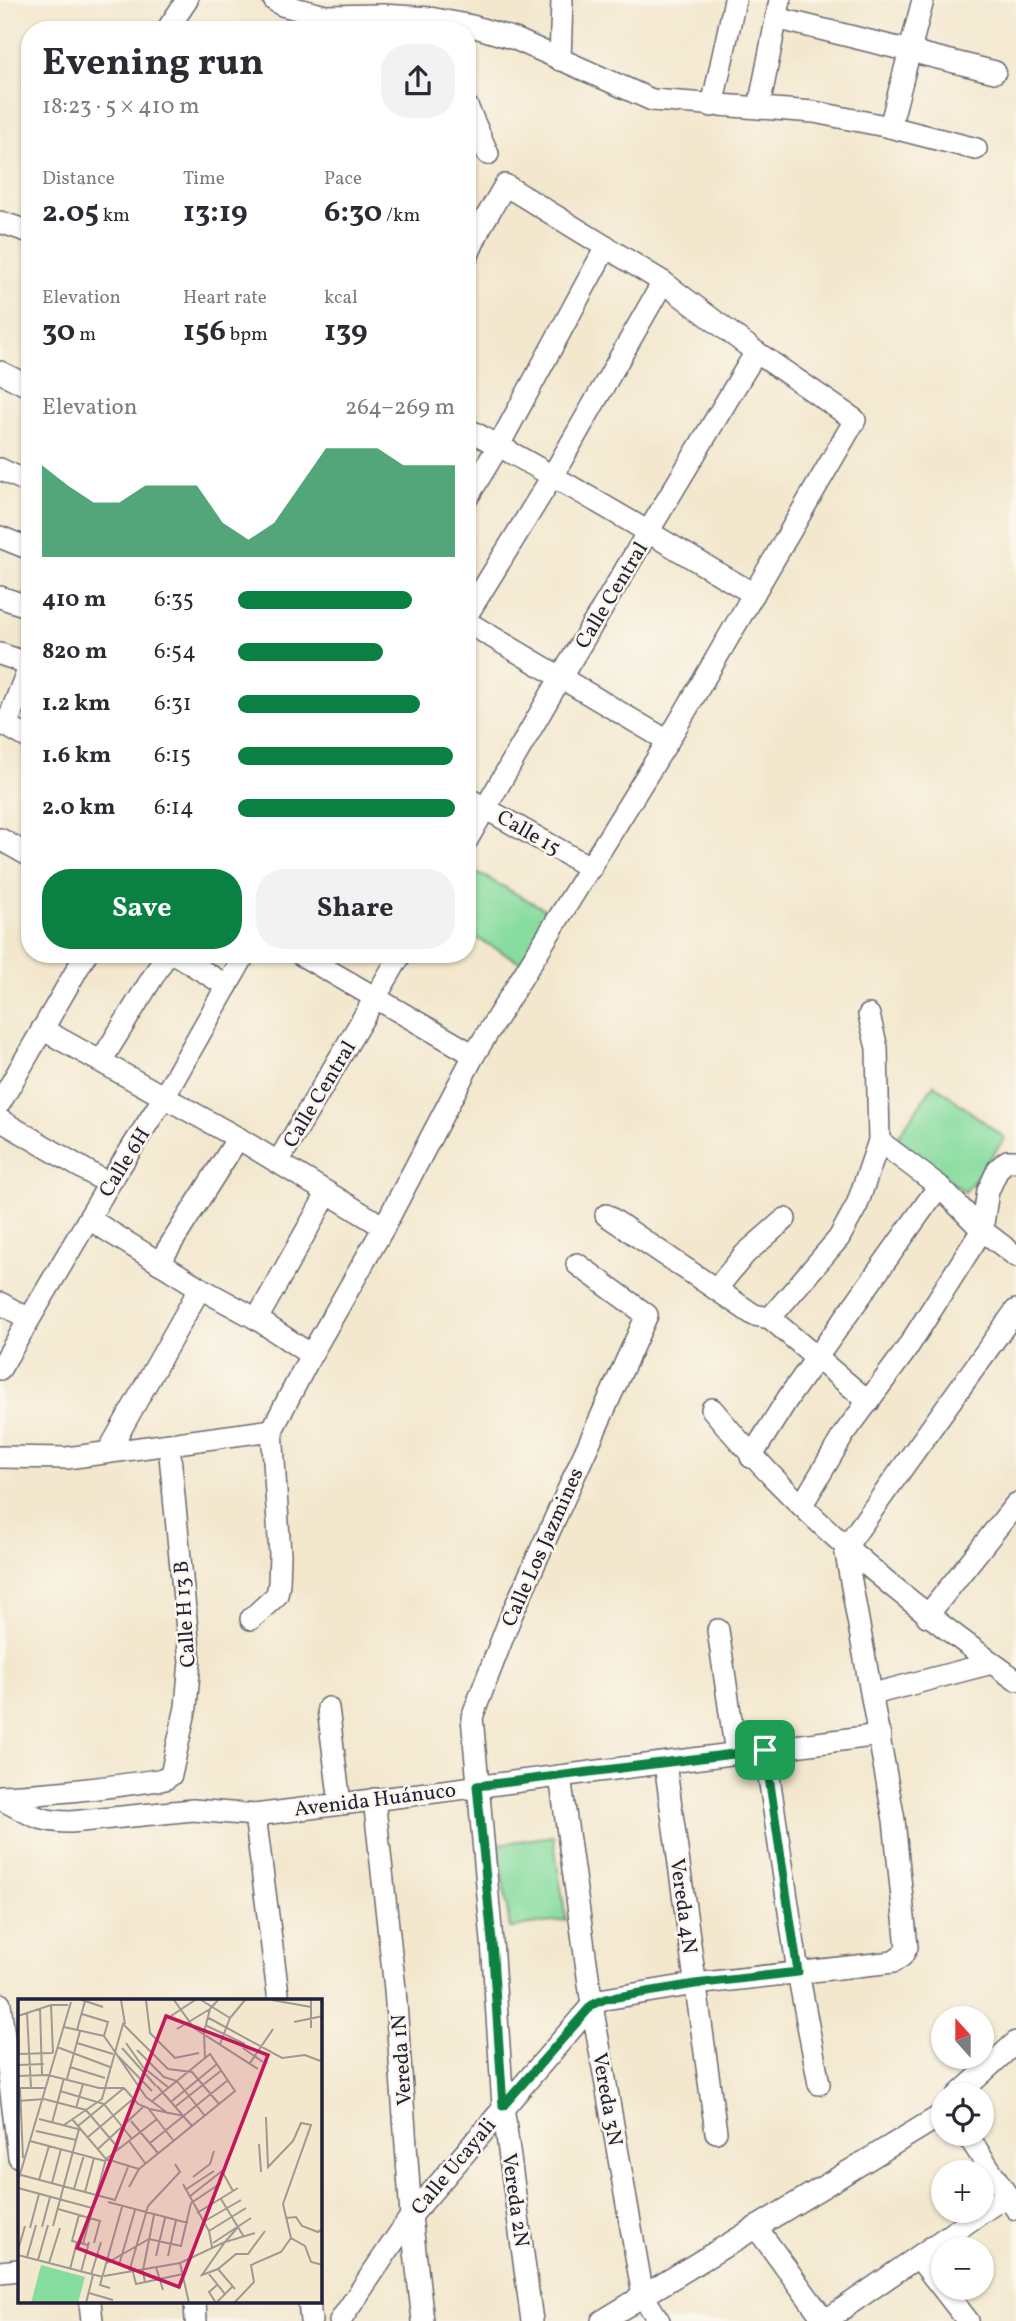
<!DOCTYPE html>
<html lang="en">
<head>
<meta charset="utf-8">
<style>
  :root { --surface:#fff; --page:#f2f2f3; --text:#2b2b33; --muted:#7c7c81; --accent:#0b8043 }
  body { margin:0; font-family:Vollkorn,serif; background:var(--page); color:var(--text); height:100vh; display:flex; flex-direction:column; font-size:26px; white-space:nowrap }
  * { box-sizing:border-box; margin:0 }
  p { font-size:23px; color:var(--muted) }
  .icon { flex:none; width:38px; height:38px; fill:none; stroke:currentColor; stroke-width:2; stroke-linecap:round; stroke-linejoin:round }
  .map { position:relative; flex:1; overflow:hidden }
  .drawer { position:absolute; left:21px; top:21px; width:455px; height:942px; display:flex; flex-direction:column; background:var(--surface); border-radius:28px; box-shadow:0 2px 5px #0004 }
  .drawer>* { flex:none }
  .needle { width:46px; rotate:339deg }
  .fabs { position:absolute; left:931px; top:2006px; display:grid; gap:14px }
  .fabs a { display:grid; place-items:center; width:63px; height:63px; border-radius:50%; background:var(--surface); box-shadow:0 2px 5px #0004; font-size:35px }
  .pin { position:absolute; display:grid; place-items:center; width:60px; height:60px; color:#fff; margin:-30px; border-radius:14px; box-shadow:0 4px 10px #0006 }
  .round { display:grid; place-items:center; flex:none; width:74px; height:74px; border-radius:28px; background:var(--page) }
  .headline { display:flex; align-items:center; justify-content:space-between; height:119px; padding:0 21px }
  h1 { font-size:38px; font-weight:700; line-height:52px }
  .figures { display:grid; grid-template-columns:repeat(3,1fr); gap:10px; height:119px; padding:7px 21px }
  .figures div { display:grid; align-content:center }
  .figures b { font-size:30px; font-weight:700 }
  .figures small { font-size:19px; font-weight:400 }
  .figures p { font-size:19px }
  .chart { height:196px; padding:14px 21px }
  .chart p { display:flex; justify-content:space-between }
  .chart svg { width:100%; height:126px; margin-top:7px; fill:var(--accent); opacity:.7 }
  .primary-button { display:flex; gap:14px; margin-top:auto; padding:14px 21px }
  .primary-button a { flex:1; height:80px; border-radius:28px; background:var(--accent); color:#fff; font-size:28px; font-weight:700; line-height:80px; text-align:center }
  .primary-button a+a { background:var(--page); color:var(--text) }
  ul { padding:0 21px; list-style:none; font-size:23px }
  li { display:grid; grid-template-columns:112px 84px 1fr; align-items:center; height:52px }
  li i { height:18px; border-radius:9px; background:var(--accent) }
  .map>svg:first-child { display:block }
</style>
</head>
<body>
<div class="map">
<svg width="1016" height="2321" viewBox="0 0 1016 2321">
  <rect width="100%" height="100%" fill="#fbf7ec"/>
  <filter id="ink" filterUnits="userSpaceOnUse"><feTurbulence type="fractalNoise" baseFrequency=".0143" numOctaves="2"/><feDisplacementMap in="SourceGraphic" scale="14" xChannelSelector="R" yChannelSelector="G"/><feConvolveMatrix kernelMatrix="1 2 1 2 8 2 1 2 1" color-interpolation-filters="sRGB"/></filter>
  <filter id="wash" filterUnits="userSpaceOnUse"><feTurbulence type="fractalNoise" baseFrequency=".00686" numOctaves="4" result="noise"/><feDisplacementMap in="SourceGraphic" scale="28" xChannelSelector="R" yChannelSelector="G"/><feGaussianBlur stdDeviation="1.57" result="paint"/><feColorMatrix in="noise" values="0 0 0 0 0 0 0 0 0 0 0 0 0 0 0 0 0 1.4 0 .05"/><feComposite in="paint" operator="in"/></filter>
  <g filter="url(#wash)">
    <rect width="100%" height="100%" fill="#f3e7cd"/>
    <g fill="#87dc9f" stroke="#547f6d" stroke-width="2">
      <path d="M476,872L550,912L522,963L467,933V888Z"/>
      <path d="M934,1084L1005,1138L965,1192L896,1139Z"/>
      <path d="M553,1836L566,1920L510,1928L498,1844Z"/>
    </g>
  </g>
  <g filter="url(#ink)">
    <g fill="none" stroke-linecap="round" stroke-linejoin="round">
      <defs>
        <g id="minor">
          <path d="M274,0L282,5L325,16L382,15L430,18L472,26L515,39L652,100L814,112L890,127L976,149"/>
          <path d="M776,18L995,72"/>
          <path d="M167,30L187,0"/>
          <path d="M560,60L562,0"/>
          <path d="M467,106L488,154"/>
          <path d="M712,106L735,0"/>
          <path d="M759,107L780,0"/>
          <path d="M890,127L923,0"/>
          <path d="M0,222L30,232"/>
          <path d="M0,372L30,387"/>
          <path d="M467,429C565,480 658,539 754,594"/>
          <path d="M0,469L30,483"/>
          <path d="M467,498L499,445L606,247"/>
          <path d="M0,537L30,549"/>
          <path d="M0,597L30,607"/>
          <path d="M467,615L553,475L663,282"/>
          <path d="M467,622L668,741"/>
          <path d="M0,654L30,664"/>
          <path d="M0,722L30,739"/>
          <path d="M6,726L30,664"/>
          <path d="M467,798L591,868"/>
          <path d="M0,839L30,856"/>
          <path d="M467,840L561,677L756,352"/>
          <path d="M175,954L227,986"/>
          <path d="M300,954L474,1055"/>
          <path d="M42,1029L238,1138L384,1227"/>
          <path d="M101,1061L167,954"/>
          <path d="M0,1103L86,954"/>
          <path d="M0,1120L109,1184"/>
          <path d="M879,1141L939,1186L982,1230L1016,1256"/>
          <path d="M278,1162L401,954"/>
          <path d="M606,1215L754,1315L770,1318L869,1402"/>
          <path d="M89,1219L200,1288L257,1319L311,1355"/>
          <path d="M159,1263L238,1138"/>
          <path d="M716,1289L745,1254L785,1219"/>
          <path d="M0,1303L29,1319"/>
          <path d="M770,1318L839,1238L857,1205L879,1141L877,1048L869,1015"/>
          <path d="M257,1319L327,1194"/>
          <path d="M0,1369L109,1184L164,1097L245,954"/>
          <path d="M712,1409C799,1515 905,1601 1016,1680"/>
          <path d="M108,1452L200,1288"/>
          <path d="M0,1457L67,1458L272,1430"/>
          <path d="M751,1457L790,1395L939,1186"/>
          <path d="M802,1505L844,1434L904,1353L982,1230L988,1191L998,1169L1007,1161H1016"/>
          <path d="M927,1616L1016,1504"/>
          <path d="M251,1619L277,1595L279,1583L280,1554L272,1430L311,1355L384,1227L474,1055L668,741L855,420L756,352L663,282L505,185L480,228L467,257"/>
          <path d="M718,1630L736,1754"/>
          <path d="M873,1694L992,1663"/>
          <path d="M328,1708L340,1804"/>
          <path d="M765,1750L798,1972L819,2084"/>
          <path d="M665,1763L716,2132"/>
          <path d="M560,1776L592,2005L643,2296L659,2321"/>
          <path d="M0,1796C55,1794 110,1787 165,1779L171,1775L186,1707L190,1661L169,1445"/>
          <path d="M0,1799C30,1813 36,1822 71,1822L193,1810L255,1815L880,1735"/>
          <path d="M374,1799L395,1989L411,2216L423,2321"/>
          <path d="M255,1815L279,2001"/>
          <path d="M0,2004L19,2157"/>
          <path d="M958,2095L1016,2042"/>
          <path d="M966,2133L1016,2209"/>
          <path d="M756,2227L825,2321"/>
          <path d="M918,2257L968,2321"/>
          <path d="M0,2272L19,2270"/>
          <path d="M90,2302L92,2321"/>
          <path d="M195,2302L196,2321"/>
          <path d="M309,2302L311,2321"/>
          <path d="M340,2321L411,2216L592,2005L605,1999L695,1984L893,1962L902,1956L907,1947L894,1820L845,1548L1016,1310"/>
          <path d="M532,2321L503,2106L492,1941L472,1717L511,1616L647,1315L577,1264"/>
          <path d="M602,2321L943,2114"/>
          <path d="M825,2321L1007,2195"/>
        </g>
      </defs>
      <use href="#minor" stroke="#6b676e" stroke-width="24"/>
      <use href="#minor" stroke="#fff" stroke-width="21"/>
    </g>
  </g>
  <g fill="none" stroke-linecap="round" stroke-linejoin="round" filter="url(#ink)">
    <defs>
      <path id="route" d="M765,1750L798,1972L695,1984L605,1999L592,2005L503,2106L492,1941L477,1786Z"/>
    </defs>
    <use href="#route" stroke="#fff" stroke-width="14"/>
    <use href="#route" stroke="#0b8043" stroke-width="9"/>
  </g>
  <g text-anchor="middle" stroke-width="5" stroke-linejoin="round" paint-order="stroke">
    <g font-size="21" fill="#22223b" stroke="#fbf7ec">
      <text transform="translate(611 595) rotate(-59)" y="7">Calle Central</text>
      <text transform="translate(529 832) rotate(30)" y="7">Calle 15</text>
      <text transform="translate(319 1094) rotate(-59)" y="7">Calle Central</text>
      <text transform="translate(124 1162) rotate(-58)" y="7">Calle 6H</text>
      <text transform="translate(542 1547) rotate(-66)" y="7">Calle Los Jazmines</text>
      <text transform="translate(184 1614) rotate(-94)" y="7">Calle H 13 B</text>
      <text transform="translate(375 1799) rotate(-7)" y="7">Avenida Huánuco</text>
      <text transform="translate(684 1906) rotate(82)" y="7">Vereda 4N</text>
      <text transform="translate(401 2060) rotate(-94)" y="7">Vereda 1N</text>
      <text transform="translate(608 2099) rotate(80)" y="7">Vereda 3N</text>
      <text transform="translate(453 2166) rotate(-50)" y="7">Calle Ucayali</text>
      <text transform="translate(516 2200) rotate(82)" y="7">Vereda 2N</text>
    </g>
  </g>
  <g transform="translate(18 1999)">
    <rect width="304" height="304" fill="#f3e7cd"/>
    <path d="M23,266L67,278L60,304H13Z" fill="#87dc9f"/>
    <path fill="none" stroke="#9f9893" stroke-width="2" d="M64,1L85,8M103,1L107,25M128,1L132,34L157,59L181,54M156,1L176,29L240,70M183,1L212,19M254,1L293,8M33,6L35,54M22,9L24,76M9,14L13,89M64,15L90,23L86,37M0,17L33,6H50M153,17L177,1M189,18L264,59L287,56L305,63M276,23L305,17M187,26L227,45M46,28L86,37M293,29V1M159,30L192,10M59,31L67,2M0,33L1,55M86,37L128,98L151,115M59,44L95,55M108,44L125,68L151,89M202,45L212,19L227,1M39,48L92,68M104,49L138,87M225,49L245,63M119,51L146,78L159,82L187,117M0,55L35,54M100,57L134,92M187,59L186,33L192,10L200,1M232,64L255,30M0,66L26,65M52,68L87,79M0,77L30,76L81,89H106M49,80L62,32M139,87L174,127M0,89H27M2,89L5,159M106,89L120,105L130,109L155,141M42,92L86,105L114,140M0,102L26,100L68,111L101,150M154,102L199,65M158,107L204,71M58,109L65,85M132,110L166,117M248,118L250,168L275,142L283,124L293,126L265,205L273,239L287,247L293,263L305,266M21,120L64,131M54,120L88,160L121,170M113,122L140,154M34,124L46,79M46,126L84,100L105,25L150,70L174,73L201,105M60,127L106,89M18,132L58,141M70,138L115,100M12,142L87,162M111,142L127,164M132,144L210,81M241,145L243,173M80,150L125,108M3,176L97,201L110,168M175,178L192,165L196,152M21,181L31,147M0,182L53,3M34,184L43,150M165,185L191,232L194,248M111,188L121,170L217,92L192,55L133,103M0,189L74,209M56,190L66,156M167,191L196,172M67,193L76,159M171,198L204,172L215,192M203,200L226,238M90,203L170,224M40,210L82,222L76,244M179,214L220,189M61,216L54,242L70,246M268,219L278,218L284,227L300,233L305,229M185,223L223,201M35,227L61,130M24,228L32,198M12,229L21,195M191,232L228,209M237,234L207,243L184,276L200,270L218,255H230L247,232M195,244L233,219M65,245L88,160L139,120M0,251L7,227M0,256L85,278M138,257L147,219M150,257L158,221M9,258L18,226M20,261L30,226M31,264L42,229M89,264L131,240L163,247L173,204L203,184M162,264L171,304M101,266L117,211M138,268L145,291M52,270L59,243M200,270L217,290M63,273L71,243M111,273L130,207L162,173L157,165M115,273L118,285L165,275M191,275L207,295M73,276L83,243M86,277L162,264L207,243L221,227M127,284L125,271L136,216M92,289L82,286L104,208M71,294L95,301M68,304L75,276M198,304L191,293L199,286M198,304L215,287M216,304L236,283L233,266L263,253L273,239"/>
    <path fill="#c2185b" fill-opacity="0.15" stroke="#c2185b" stroke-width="3.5" d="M148,17L250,56L161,288L59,249Z"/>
    <rect width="304" height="304" fill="none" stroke="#22223b" stroke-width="3.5"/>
  </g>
</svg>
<div class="fabs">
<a><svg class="needle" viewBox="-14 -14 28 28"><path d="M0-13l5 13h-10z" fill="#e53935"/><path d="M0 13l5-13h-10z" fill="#7c7c81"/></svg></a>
<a><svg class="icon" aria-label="locate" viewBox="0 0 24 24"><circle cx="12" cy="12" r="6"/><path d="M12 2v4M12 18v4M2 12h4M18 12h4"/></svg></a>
<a>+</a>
<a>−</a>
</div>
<div class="pin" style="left:765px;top:1750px;background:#1e9e55"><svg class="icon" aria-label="arrive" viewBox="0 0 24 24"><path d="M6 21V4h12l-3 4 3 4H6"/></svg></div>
<section class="drawer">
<div class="headline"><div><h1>Evening run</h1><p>18:23 · 5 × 410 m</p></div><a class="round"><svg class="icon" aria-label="share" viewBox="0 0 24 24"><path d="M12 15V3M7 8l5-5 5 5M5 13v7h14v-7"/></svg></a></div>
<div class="figures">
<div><p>Distance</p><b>2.05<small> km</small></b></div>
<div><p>Time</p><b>13:19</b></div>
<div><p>Pace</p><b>6:30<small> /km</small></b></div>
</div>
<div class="figures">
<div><p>Elevation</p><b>30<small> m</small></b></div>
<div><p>Heart rate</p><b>156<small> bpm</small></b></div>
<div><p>kcal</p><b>139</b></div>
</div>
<div class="chart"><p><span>Elevation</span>264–269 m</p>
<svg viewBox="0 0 160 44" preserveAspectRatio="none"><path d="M0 44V12L10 19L20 25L30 25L40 19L50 19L60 19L70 32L80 38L90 32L100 19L110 6L120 6L130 6L140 12L150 12L160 12V44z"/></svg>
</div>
<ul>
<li><b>410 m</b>6:35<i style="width:80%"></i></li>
<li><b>820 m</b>6:54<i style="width:67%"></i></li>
<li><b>1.2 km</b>6:31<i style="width:84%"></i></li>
<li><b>1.6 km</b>6:15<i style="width:99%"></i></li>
<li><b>2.0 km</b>6:14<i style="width:100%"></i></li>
</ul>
<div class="primary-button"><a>Save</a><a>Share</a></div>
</section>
</div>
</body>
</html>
